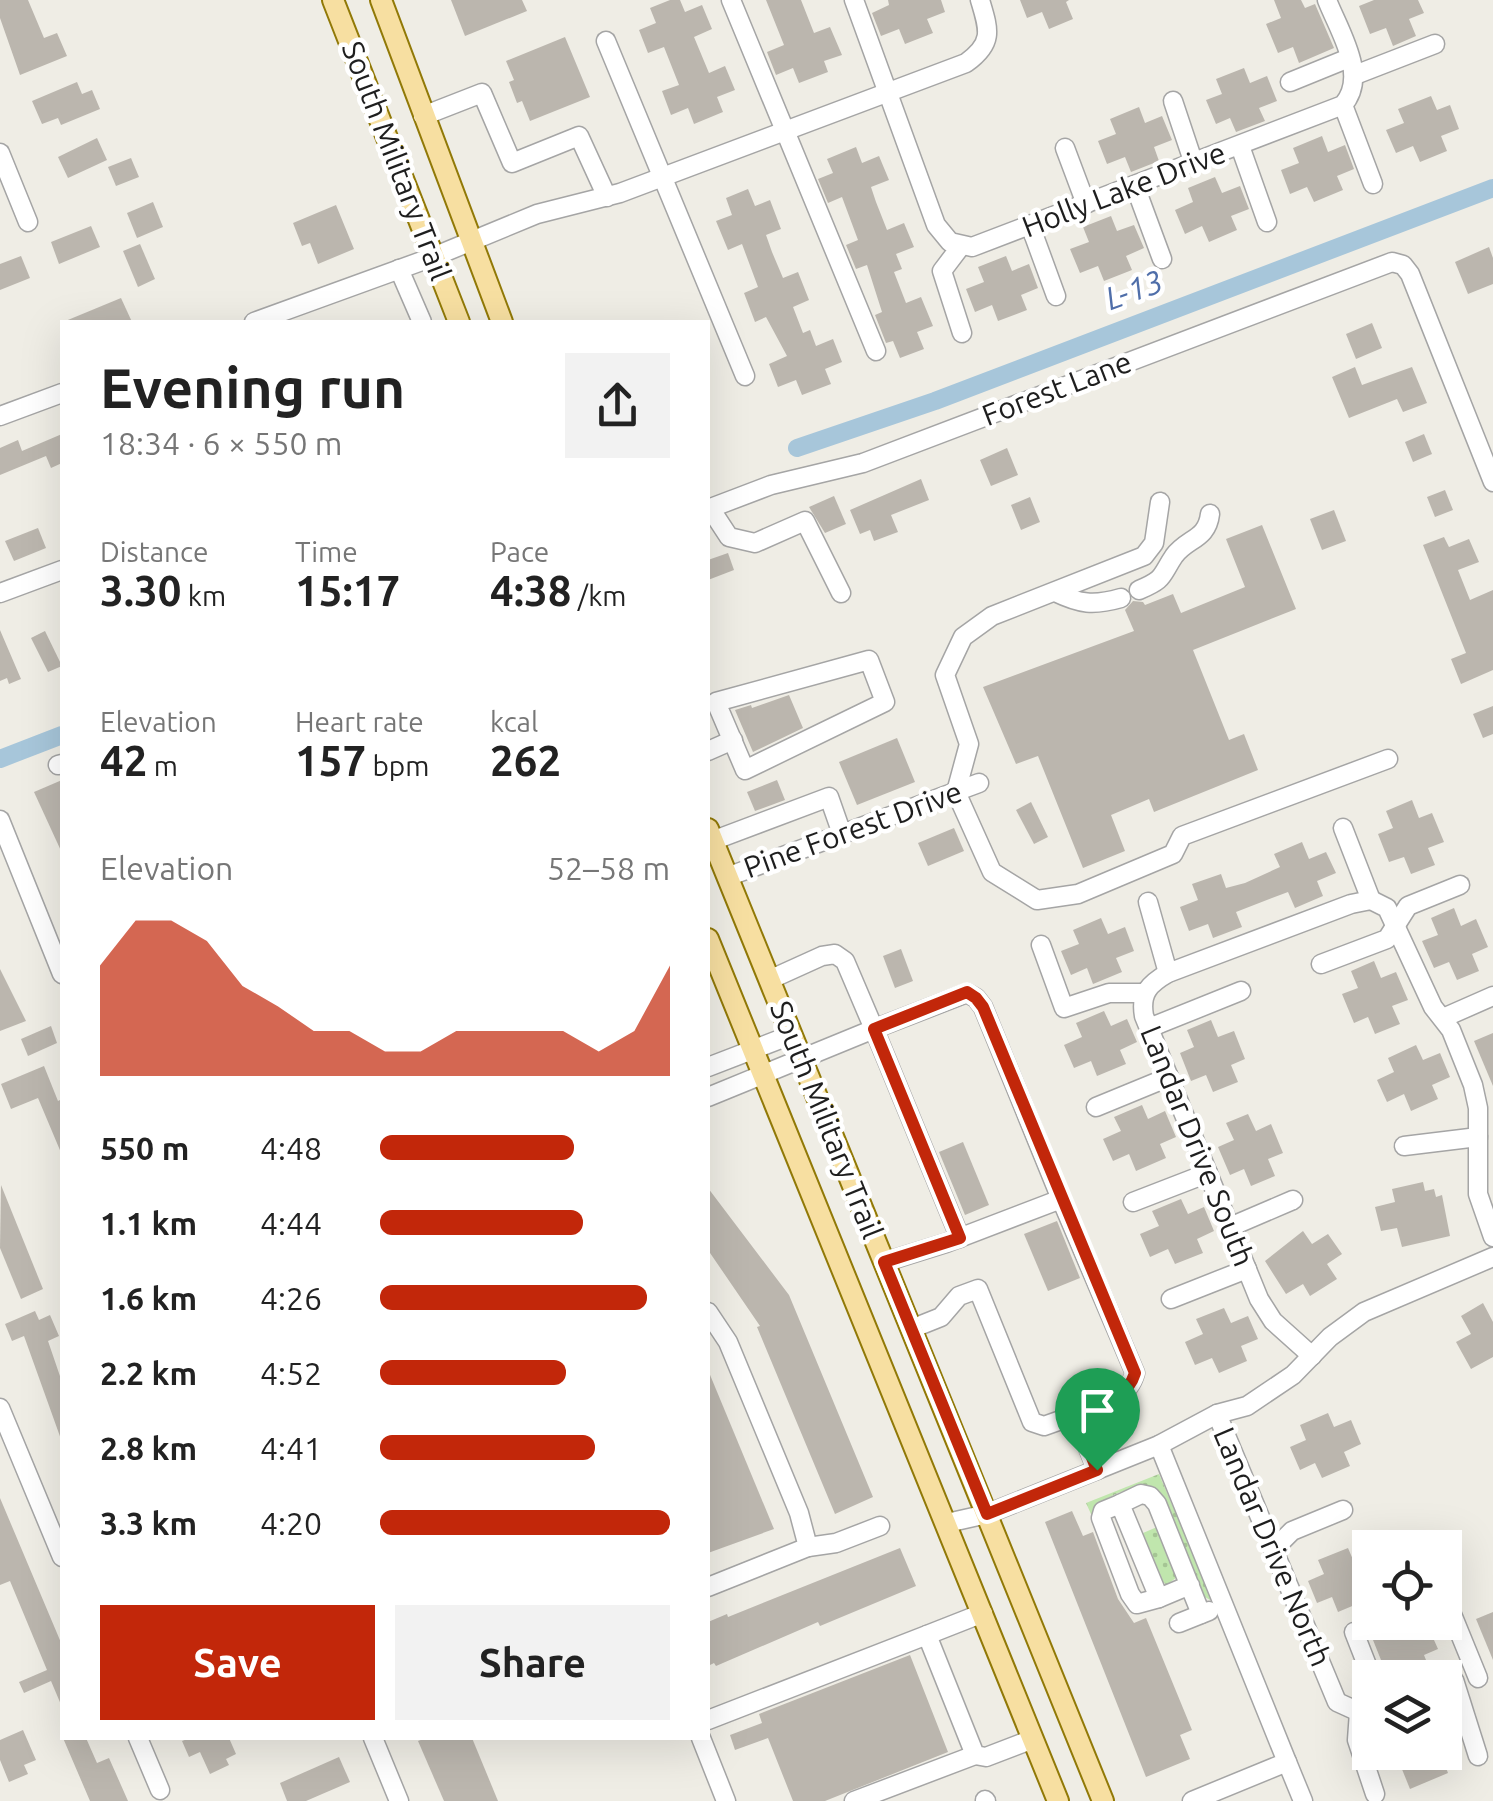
<!DOCTYPE html>
<html lang="en">
<head>
<meta charset="utf-8">
<style>
  :root { --surface:#fff; --page:#f2f2f2; --text:#222; --muted:#767676; --accent:#c2270a }
  body { margin:0; font-family:Ubuntu,sans-serif; background:var(--page); color:var(--text); height:100vh; display:flex; flex-direction:column; font-size:38px; white-space:nowrap }
  * { box-sizing:border-box; margin:0 }
  p { font-size:32px; color:var(--muted) }
  .icon { flex:none; width:55px; height:55px; fill:none; stroke:currentColor; stroke-width:2; stroke-linecap:round; stroke-linejoin:round }
  .map { position:relative; flex:1; overflow:hidden }
  .sheet { position:absolute; left:60px; top:320px; width:650px; height:1420px; display:flex; flex-direction:column; background:var(--surface); border-radius:0px; box-shadow:0 10px 40px #0002 }
  .sheet>* { flex:none }
  .buttons { position:absolute; left:1352px; top:1530px; display:grid; gap:20px }
  .buttons a { display:grid; place-items:center; width:110px; height:110px; border-radius:0px; background:var(--surface); box-shadow:0 10px 40px #0002; font-size:50px }
  .pin { position:absolute; display:grid; place-items:center; width:85px; height:85px; color:#fff; margin:-102px -42px; border-radius:50% 50% 50% 0; rotate:-45deg; box-shadow:0 0 10px #0007 }
  .pin .icon { rotate:45deg }
  .round { display:grid; place-items:center; flex:none; width:105px; height:105px; border-radius:0px; background:var(--page) }
  .summary { display:flex; align-items:center; justify-content:space-between; height:170px; padding:0 40px }
  h1 { font-size:55px; font-weight:600; line-height:75px }
  .stats { display:grid; grid-template-columns:repeat(3,1fr); gap:15px; height:170px; padding:10px 40px }
  .stats div { display:grid; align-content:center }
  .stats b { font-size:42px; font-weight:600 }
  .stats small { font-size:28px; font-weight:400 }
  .stats p { font-size:28px }
  .chart { height:280px; padding:20px 40px }
  .chart p { display:flex; justify-content:space-between }
  .chart svg { width:100%; height:180px; margin-top:10px; fill:var(--accent); opacity:.7 }
  .cta { display:flex; gap:20px; margin-top:auto; padding:20px 40px }
  .cta a { flex:1; height:115px; border-radius:0px; background:var(--accent); color:#fff; font-size:40px; font-weight:600; line-height:115px; text-align:center }
  .cta a+a { background:var(--page); color:var(--text) }
  ul { padding:0 40px; list-style:none; font-size:32px }
  li { display:grid; grid-template-columns:160px 120px 1fr; align-items:center; height:75px }
  li i { height:25px; border-radius:12px; background:var(--accent) }
  .map>svg:first-child { display:block }
</style>
</head>
<body>
<div class="map">
<svg width="1493" height="1801" viewBox="0 0 1493 1801">
  <defs>
    <pattern id="grass-dots" width="8" height="8" patternUnits="userSpaceOnUse" patternTransform="scale(2.5)"><rect width="8" height="8" fill="#c0e6ad"/><path d="M2 2h.1M6 6h.1" fill="none" stroke="#a5c594" stroke-width="1.8" stroke-linecap="round"/></pattern>
  </defs>
  <rect width="100%" height="100%" fill="#efede5"/>
  <g fill="url(#grass-dots)">
    <path d="M1159,1474L1210,1594V1600L1205,1597L1166,1502L1157,1490C1139,1482 1105,1495 1093,1510L1095,1523L1086,1503Z"/>
    <path d="M1157,1527L1177,1577L1167,1585L1163,1582L1143,1533Z"/>
  </g>
  <g fill="none" stroke-linecap="round" stroke-linejoin="round">
    <g stroke="#a7c6da" stroke-width="18">
      <path d="M797,448L935,401L1493,188"/>
      <path d="M0,759L62,735"/>
    </g>
  </g>
  <g fill="#bbb6ae">
    <path d="M0,0H28L44,38L57,33L67,56L20,75L0,18Z"/>
    <path d="M451,0H522L527,11L465,36Z"/>
    <path d="M670,0H680L685,12L702,5L712,29L694,37L709,73L725,66L735,90L717,97L723,112L694,124L688,108L671,115L662,91L679,85L664,47L648,53L639,30L656,23L650,8Z"/>
    <path d="M766,0H801L814,33L830,27L842,55L824,61L828,72L799,83L793,68L776,75L767,52L784,45Z"/>
    <path d="M888,0H941L945,12L927,19L933,33L905,44L899,29L881,36L872,13L889,5Z"/>
    <path d="M1020,0H1069L1066,2L1073,19L1049,29L1042,12L1027,18Z"/>
    <path d="M1274,0H1301L1305,8L1315,4L1334,48L1299,63L1293,47L1278,53L1266,24L1281,18Z"/>
    <path d="M1374,0H1418L1424,13L1409,19L1416,36L1393,46L1386,28L1370,34L1359,6Z"/>
    <path d="M565,37L590,97L530,121L522,101L517,103L509,82L514,80L506,61Z"/>
    <path d="M1244,68L1250,83L1267,76L1277,101L1259,108L1265,121L1236,132L1230,118L1216,124L1206,100L1222,94L1216,79Z"/>
    <path d="M77,82L82,94L92,90L100,109L61,125L58,118L42,124L32,101Z"/>
    <path d="M1431,96L1437,110L1450,105L1459,129L1441,136L1447,151L1420,162L1413,146L1396,153L1386,130L1404,123L1398,109Z"/>
    <path d="M1139,107L1145,123L1162,116L1172,140L1154,147L1159,161L1131,172L1125,157L1107,164L1098,141L1116,134L1110,119Z"/>
    <path d="M1322,136L1328,152L1345,145L1354,169L1337,176L1343,190L1314,202L1307,187L1290,194L1281,170L1299,163L1293,148Z"/>
    <path d="M97,138L107,160L68,178L58,157Z"/>
    <path d="M856,147L862,163L879,156L889,180L871,187L876,202L887,230L904,223L914,247L896,254L902,269L894,272L906,303L921,297L933,326L917,332L924,349L900,358L893,341L886,343L875,315L882,312L867,265L856,269L846,245L858,240L842,197L828,203L818,179L833,173L827,159Z"/>
    <path d="M131,158L139,177L116,186L108,167Z"/>
    <path d="M1215,177L1222,193L1240,186L1249,209L1231,216L1237,230L1209,242L1202,226L1185,234L1175,210L1193,202L1188,188Z"/>
    <path d="M748,189L755,206L770,200L781,229L766,235L772,252L783,278L798,272L809,300L793,307L803,333L810,330L816,346L833,339L842,362L825,369L831,384L802,395L796,380L778,387L769,364L787,356L766,317L755,322L744,293L758,287L742,244L728,250L716,221L732,215L726,198Z"/>
    <path d="M153,202L163,227L137,238L127,213Z"/>
    <path d="M336,205L354,249L318,264L310,243L302,246L293,223Z"/>
    <path d="M1111,216L1117,231L1134,225L1144,248L1126,256L1132,270L1104,281L1098,266L1080,273L1070,249L1089,242L1083,227Z"/>
    <path d="M91,226L100,247L59,264L51,242Z"/>
    <path d="M140,244L155,279L138,287L123,251Z"/>
    <path d="M1489,247L1493,258V284L1468,294L1455,262Z"/>
    <path d="M21,256L30,278L0,290V264Z"/>
    <path d="M1006,256L1012,271L1029,264L1038,288L1021,295L1027,310L998,321L992,305L975,312L966,289L984,282L978,267Z"/>
    <path d="M121,298L132,322H63Z"/>
    <path d="M1372,323L1382,348L1356,359L1346,334Z"/>
    <path d="M1355,367L1362,385L1412,367L1427,403L1403,412L1397,399L1349,418L1332,377Z"/>
    <path d="M62,434V463L51,468L46,456L0,475V448L18,440L22,451Z"/>
    <path d="M1424,434L1432,454L1413,462L1405,442Z"/>
    <path d="M1007,448L1018,475L991,486L980,460Z"/>
    <path d="M921,479L929,500L891,515L898,532L874,541L870,530L860,534L850,510Z"/>
    <path d="M1445,490L1453,510L1435,517L1427,497Z"/>
    <path d="M834,496L846,524L825,533L809,507Z"/>
    <path d="M1030,497L1040,522L1021,530L1011,505Z"/>
    <path d="M1334,510L1346,541L1322,550L1310,519Z"/>
    <path d="M1262,525L1296,609L1193,650L1229,740L1244,734L1258,770L1154,812L1149,799L1111,815L1125,851L1083,868L1038,756L1016,764L983,687L1134,631L1125,610L1133,601L1143,602L1145,605L1173,594L1181,613L1245,587L1226,539Z"/>
    <path d="M38,528L46,548L14,561L5,541Z"/>
    <path d="M1444,537L1449,547L1469,539L1479,562L1458,570L1470,600L1493,590V670L1461,684L1451,659L1466,653L1423,545Z"/>
    <path d="M728,553L734,570L708,580V560Z"/>
    <path d="M0,630L21,679L9,684L7,678L0,681Z"/>
    <path d="M45,631L62,666L48,672L31,638Z"/>
    <path d="M789,695L803,728L753,752L735,710L751,705L752,708Z"/>
    <path d="M1493,706V734L1483,738L1473,714Z"/>
    <path d="M897,738L915,782L857,805L839,762Z"/>
    <path d="M62,780V853L34,792Z"/>
    <path d="M777,780L785,800L755,811L747,792Z"/>
    <path d="M1412,800L1419,818L1432,813L1444,842L1428,848L1435,865L1411,874L1404,857L1389,862L1378,834L1393,828L1386,811Z"/>
    <path d="M1031,802L1048,837L1034,844L1016,810Z"/>
    <path d="M954,828L964,851L928,866L918,843Z"/>
    <path d="M1302,842L1309,859L1326,852L1336,873L1317,881L1323,896L1295,908L1288,892L1272,898L1236,912L1242,927L1213,938L1208,924L1189,931L1180,907L1198,900L1192,884L1221,874L1226,888L1245,883L1280,867L1274,854Z"/>
    <path d="M1454,908L1461,926L1476,919L1488,947L1472,954L1479,971L1457,980L1449,962L1434,968L1422,941L1438,935L1431,918Z"/>
    <path d="M1101,918L1108,934L1125,927L1134,951L1116,958L1122,972L1093,984L1087,968L1071,975L1061,951L1079,944L1073,930Z"/>
    <path d="M901,949L913,981L895,988L883,956Z"/>
    <path d="M1374,961L1381,978L1396,972L1408,1000L1392,1006L1400,1024L1375,1034L1368,1017L1354,1023L1342,994L1358,988L1351,971Z"/>
    <path d="M0,969L26,1021L0,1031Z"/>
    <path d="M1104,1011L1111,1026L1127,1019L1137,1042L1120,1050L1126,1064L1097,1076L1091,1061L1074,1068L1064,1045L1082,1037L1076,1023Z"/>
    <path d="M1211,1020L1218,1037L1234,1031L1245,1059L1231,1065L1238,1082L1213,1092L1206,1075L1191,1081L1180,1053L1194,1047L1187,1030Z"/>
    <path d="M51,1026L57,1043L28,1056L21,1039Z"/>
    <path d="M1493,1033V1086L1474,1041Z"/>
    <path d="M1416,1045L1423,1060L1440,1053L1450,1077L1432,1085L1438,1099L1411,1111L1404,1094L1387,1102L1377,1080L1394,1072L1388,1058Z"/>
    <path d="M44,1066L58,1101L62,1099V1155L38,1098L11,1109L1,1084Z"/>
    <path d="M1142,1105L1148,1119L1165,1111L1176,1137L1160,1144L1166,1158L1136,1171L1129,1154L1113,1161L1103,1139L1121,1131L1114,1117Z"/>
    <path d="M1248,1114L1256,1131L1271,1124L1283,1153L1268,1159L1275,1176L1251,1186L1244,1169L1230,1175L1218,1147L1234,1140L1226,1123Z"/>
    <path d="M963,1142L989,1205L965,1215L939,1152Z"/>
    <path d="M1423,1182L1425,1191L1434,1189L1436,1197L1442,1195L1450,1236L1402,1247L1397,1228L1381,1231L1375,1207L1395,1202L1392,1189Z"/>
    <path d="M1,1185L43,1289L21,1299L0,1248Z"/>
    <path d="M708,1188L789,1295L873,1497L835,1514L757,1327L760,1326L708,1250Z"/>
    <path d="M1181,1199L1188,1214L1204,1207L1214,1231L1197,1239L1203,1253L1175,1264L1168,1249L1150,1257L1140,1234L1159,1226L1152,1211Z"/>
    <path d="M1057,1221L1080,1278L1048,1291L1024,1234Z"/>
    <path d="M1303,1231L1312,1244L1328,1234L1342,1254L1327,1264L1337,1279L1310,1296L1303,1284L1286,1294L1265,1261Z"/>
    <path d="M1483,1303L1493,1322V1357L1471,1369L1456,1342L1471,1334L1461,1316Z"/>
    <path d="M1224,1308L1231,1323L1248,1316L1258,1339L1241,1346L1247,1361L1219,1373L1212,1358L1195,1365L1185,1342L1203,1334L1196,1319Z"/>
    <path d="M35,1311L39,1320L50,1315L59,1336L48,1341L62,1382V1442L24,1336L12,1341L5,1324Z"/>
    <path d="M708,1370L774,1529L708,1553Z"/>
    <path d="M1328,1413L1334,1427L1351,1420L1361,1444L1344,1452L1350,1466L1322,1478L1315,1463L1300,1470L1290,1447L1306,1440L1300,1425Z"/>
    <path d="M0,1498L62,1645V1707L51,1681L24,1693L19,1682L47,1670L10,1581L0,1585Z"/>
    <path d="M1072,1511L1083,1536L1093,1532L1118,1599L1134,1623L1146,1618L1192,1730L1180,1735L1190,1759L1146,1777L1045,1522Z"/>
    <path d="M900,1548L916,1586L820,1626L818,1622L716,1666L714,1663L708,1666V1622L727,1614L728,1617Z"/>
    <path d="M1348,1548L1354,1562L1370,1556V1582L1363,1585L1369,1599L1338,1612L1332,1597L1317,1603L1308,1581L1324,1574L1318,1560Z"/>
    <path d="M1493,1612V1660L1476,1619Z"/>
    <path d="M1385,1622H1426L1438,1649L1424,1655L1430,1670L1404,1678L1398,1664L1385,1670L1373,1640L1389,1633Z"/>
    <path d="M910,1655L948,1752L825,1801H793L768,1738L735,1750L730,1735L762,1723L759,1714Z"/>
    <path d="M23,1730L36,1760L24,1765L28,1774L9,1782L0,1760V1740Z"/>
    <path d="M63,1738H86L97,1763L109,1758L128,1801H90Z"/>
    <path d="M190,1738H229L236,1754L226,1759L229,1765L210,1774L200,1752L189,1757L182,1741Z"/>
    <path d="M426,1738H472L498,1801H444L418,1741Z"/>
    <path d="M1395,1752H1440L1448,1773L1410,1789Z"/>
    <path d="M339,1757L350,1782L306,1801H287L280,1783Z"/>
  </g>
  <g fill="none" stroke-linecap="round" stroke-linejoin="round">
    <defs>
      <g id="minor">
        <path d="M731,0L876,351"/>
        <path d="M854,0L936,225L950,242L972,247L1343,105C1369,76 1339,31 1327,0"/>
        <path d="M606,41L745,376"/>
        <path d="M1355,75L1435,44"/>
        <path d="M1290,82L1349,58"/>
        <path d="M1173,101L1194,164"/>
        <path d="M1343,105L1373,184"/>
        <path d="M423,116L482,93L512,163L579,136L607,197"/>
        <path d="M1240,146L1267,222"/>
        <path d="M1065,148L1086,204"/>
        <path d="M0,153L28,222"/>
        <path d="M1135,186L1162,259"/>
        <path d="M1030,225L1056,296"/>
        <path d="M961,246L942,271L962,333"/>
        <path d="M399,269L422,322"/>
        <path d="M254,322L433,257L537,214L620,193L966,63C994,43 989,30 980,0"/>
        <path d="M0,416L62,393"/>
        <path d="M1160,502L1154,543L1144,556L992,616L963,637L945,675L969,744L956,792L992,872L1037,900L1078,894L1173,854L1182,836L1388,759"/>
        <path d="M710,508L729,537L755,543L805,521L841,593"/>
        <path d="M708,509L771,485L863,463L1392,262L1403,265L1410,274L1493,482"/>
        <path d="M1139,590C1165,579 1160,577 1174,556C1187,538 1207,540 1210,514"/>
        <path d="M1055,592C1080,604 1093,606 1121,598"/>
        <path d="M0,593L62,570"/>
        <path d="M869,660L885,702L745,770L716,702Z"/>
        <path d="M708,751L733,740"/>
        <path d="M58,765L62,764"/>
        <path d="M0,820L62,974"/>
        <path d="M1343,828L1371,900"/>
        <path d="M712,841L829,797L842,834"/>
        <path d="M727,877L979,783"/>
        <path d="M1148,902L1168,973"/>
        <path d="M1041,945L1064,1008L1109,993H1144"/>
        <path d="M1321,964L1387,939L1408,906L1460,885"/>
        <path d="M1443,1018L1493,996"/>
        <path d="M1149,1028L1241,991"/>
        <path d="M708,1067L791,1035"/>
        <path d="M708,1097L874,1029L845,961L835,954L822,956L769,980"/>
        <path d="M1096,1107L1169,1077"/>
        <path d="M1404,1146L1478,1137"/>
        <path d="M1133,1202L1208,1173"/>
        <path d="M1230,1227L1293,1200"/>
        <path d="M960,1238L874,1029L967,993L976,998L983,1007L1061,1199"/>
        <path d="M885,1262L946,1243L1061,1199L1135,1373C1128,1400 1099,1406 1075,1415L1097,1470"/>
        <path d="M1171,1299L1247,1269"/>
        <path d="M708,1312L728,1342L799,1513L808,1547"/>
        <path d="M911,1329L941,1317L959,1296L978,1289L1032,1422L1044,1426L1075,1415"/>
        <path d="M1312,1356L1273,1321L1259,1299L1144,1016C1140,993 1149,984 1168,973L1351,904L1371,900L1387,908L1433,1007L1451,1030L1473,1085L1478,1108V1194L1493,1237"/>
        <path d="M0,1408L62,1557"/>
        <path d="M1217,1414L1337,1702L1359,1712L1370,1709"/>
        <path d="M1159,1445L1287,1762L1192,1801"/>
        <path d="M1120,1504L1103,1511L1101,1518L1130,1594L1137,1604L1159,1598"/>
        <path d="M947,1523L987,1514L1159,1445L1217,1414L1247,1406L1293,1375L1330,1337L1364,1312L1493,1257"/>
        <path d="M1273,1550L1292,1531L1343,1510"/>
        <path d="M1190,1585L1159,1598L1120,1504L1141,1494L1150,1496L1157,1504L1201,1614"/>
        <path d="M708,1587L808,1547L836,1543L880,1526"/>
        <path d="M1449,1607L1478,1678"/>
        <path d="M983,1613L927,1635L975,1755L986,1757L1033,1739"/>
        <path d="M1179,1623L1209,1611"/>
        <path d="M1354,1632L1372,1678"/>
        <path d="M1454,1680L1478,1756"/>
        <path d="M1359,1712L1357,1740L1375,1794"/>
        <path d="M708,1720L927,1635"/>
        <path d="M138,1738L160,1790"/>
        <path d="M373,1738L399,1801"/>
        <path d="M701,1738L726,1801"/>
        <path d="M1287,1762L1303,1801"/>
        <path d="M985,1800L986,1801"/>
        <path d="M854,1801L975,1755"/>
      </g>
      <g id="major">
        <path d="M333,0L459,322"/>
        <path d="M381,0L502,322"/>
        <path d="M708,829L1103,1801"/>
        <path d="M708,939L1058,1801"/>
      </g>
    </defs>
    <use href="#minor" stroke="#a5a5a5" stroke-width="21"/>
    <use href="#major" stroke="#917907" stroke-width="24"/>
    <use href="#minor" stroke="#fff" stroke-width="18"/>
    <use href="#major" stroke="#f7dfa1" stroke-width="20"/>
  </g>
  <g fill="none" stroke-linecap="round" stroke-linejoin="round">
    <defs>
      <path id="route" d="M967,992L976,998L983,1007L1135,1373C1127,1400 1099,1406 1075,1415L1097,1470L987,1514L884,1262L960,1238L874,1029Z"/>
    </defs>
    <use href="#route" stroke="#fff" stroke-width="20"/>
    <use href="#route" stroke="#c2270a" stroke-width="12"/>
  </g>
  <g text-anchor="middle" stroke-width="9" stroke-linejoin="round" paint-order="stroke">
    <g font-size="30" fill="#1e1e1e" stroke="#fff">
      <text transform="translate(396 161) rotate(69)" y="10">South Military Trail</text>
      <text transform="translate(1124 190) rotate(-21)" y="10">Holly Lake Drive</text>
      <text transform="translate(1057 389) rotate(-21)" y="10">Forest Lane</text>
      <text transform="translate(853 830) rotate(-20)" y="10">Pine Forest Drive</text>
      <text transform="translate(826 1120) rotate(68)" y="10">South Military Trail</text>
      <text transform="translate(1197 1146) rotate(68)" y="10">Landar Drive South</text>
      <text transform="translate(1272 1547) rotate(67)" y="10">Landar Drive North</text>
    </g>
    <g font-size="32" font-style="italic" fill="#4f6ea9" stroke="#fff">
      <text transform="translate(1134 290) rotate(-20)" y="11">L-13</text>
    </g>
  </g>
</svg>
<div class="buttons">
<a><svg class="icon" aria-label="locate" viewBox="0 0 24 24"><circle cx="12" cy="12" r="6"/><path d="M12 2v4M12 18v4M2 12h4M18 12h4"/></svg></a>
<a><svg class="icon" aria-label="layers" viewBox="0 0 24 24"><path d="M12 4l9 5-9 5-9-5zM3 14l9 5 9-5"/></svg></a>
</div>
<div class="pin" style="left:1097px;top:1470px;background:#1e9e55"><svg class="icon" aria-label="arrive" viewBox="0 0 24 24"><path d="M6 21V4h12l-3 4 3 4H6"/></svg></div>
<section class="sheet">
<div class="summary"><div><h1>Evening run</h1><p>18:34 · 6 × 550 m</p></div><a class="round"><svg class="icon" aria-label="share" viewBox="0 0 24 24"><path d="M12 15V3M7 8l5-5 5 5M5 13v7h14v-7"/></svg></a></div>
<div class="stats">
<div><p>Distance</p><b>3.30<small> km</small></b></div>
<div><p>Time</p><b>15:17</b></div>
<div><p>Pace</p><b>4:38<small> /km</small></b></div>
</div>
<div class="stats">
<div><p>Elevation</p><b>42<small> m</small></b></div>
<div><p>Heart rate</p><b>157<small> bpm</small></b></div>
<div><p>kcal</p><b>262</b></div>
</div>
<div class="chart"><p><span>Elevation</span>52–58 m</p>
<svg viewBox="0 0 160 44" preserveAspectRatio="none"><path d="M0 44V17L10 6L20 6L30 11L40 22L50 27L60 33L70 33L80 38L90 38L100 33L110 33L120 33L130 33L140 38L150 33L160 17V44z"/></svg>
</div>
<ul>
<li><b>550 m</b>4:48<i style="width:67%"></i></li>
<li><b>1.1 km</b>4:44<i style="width:70%"></i></li>
<li><b>1.6 km</b>4:26<i style="width:92%"></i></li>
<li><b>2.2 km</b>4:52<i style="width:64%"></i></li>
<li><b>2.8 km</b>4:41<i style="width:74%"></i></li>
<li><b>3.3 km</b>4:20<i style="width:100%"></i></li>
</ul>
<div class="cta"><a>Save</a><a>Share</a></div>
</section>
</div>
</body>
</html>
